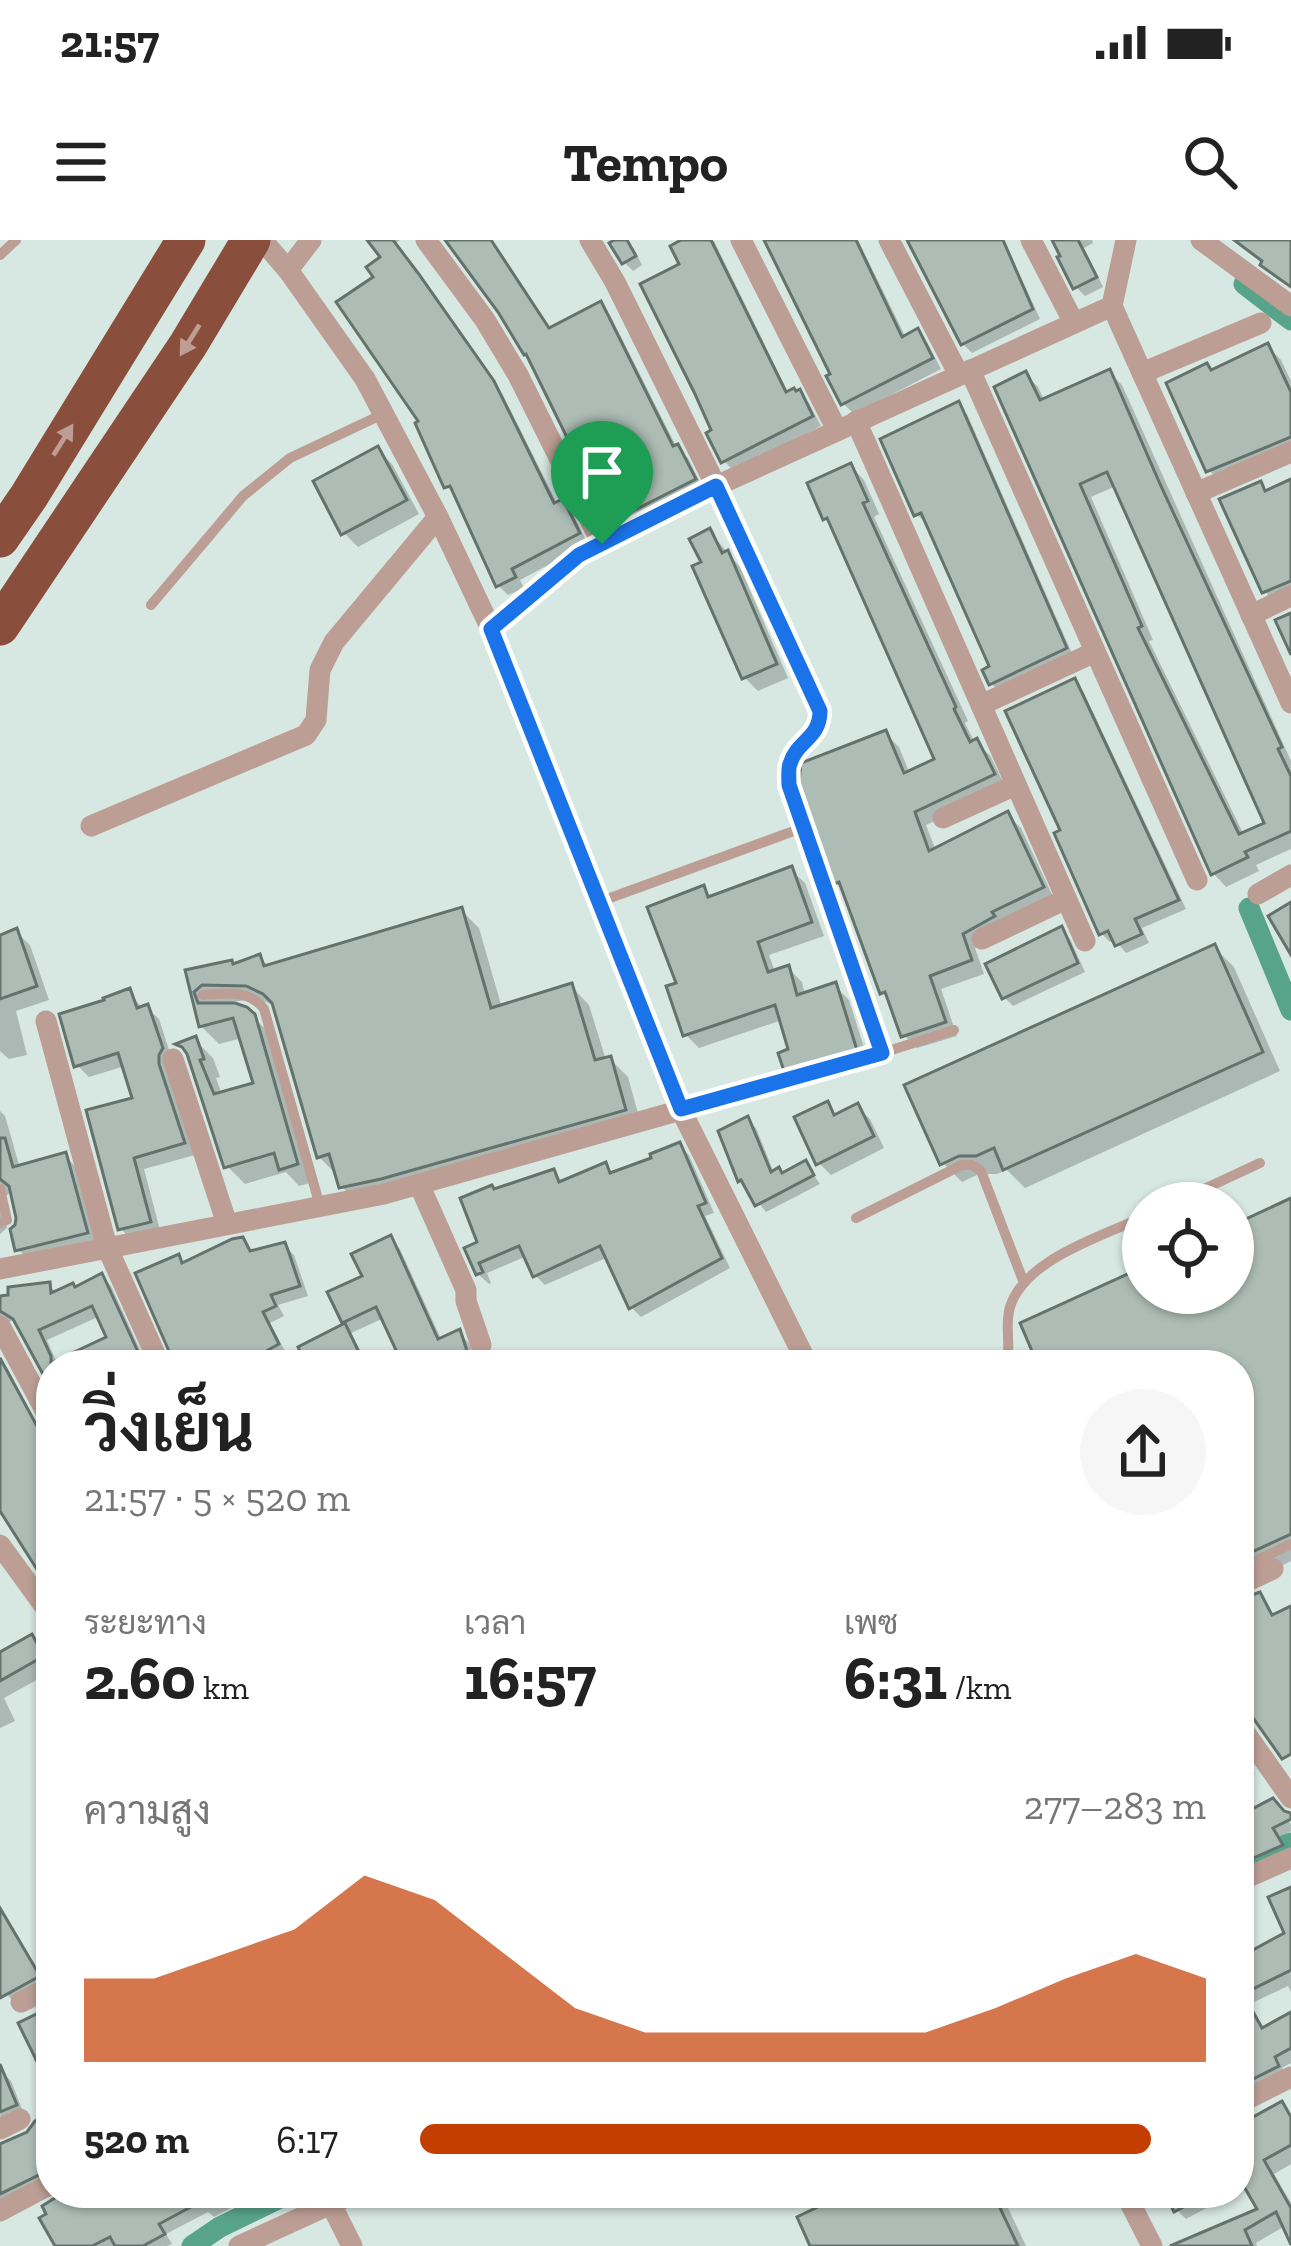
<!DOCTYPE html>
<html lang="th">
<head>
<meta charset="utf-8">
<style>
  :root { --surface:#fff; --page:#f6f6f6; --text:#222; --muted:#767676; --accent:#c43d01 }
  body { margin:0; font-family:"Zilla Slab",Sarabun,serif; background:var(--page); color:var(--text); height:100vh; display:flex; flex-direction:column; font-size:45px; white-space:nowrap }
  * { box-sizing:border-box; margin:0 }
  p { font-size:39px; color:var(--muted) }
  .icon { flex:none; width:66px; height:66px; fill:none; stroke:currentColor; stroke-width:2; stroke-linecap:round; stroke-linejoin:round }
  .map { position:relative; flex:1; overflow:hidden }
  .panel { position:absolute; left:36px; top:1110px; width:1218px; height:858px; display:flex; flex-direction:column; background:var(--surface); border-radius:48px; box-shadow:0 3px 9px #0004 }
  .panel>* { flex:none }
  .buttons { position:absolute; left:1122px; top:942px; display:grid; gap:24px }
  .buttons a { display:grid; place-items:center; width:132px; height:132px; border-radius:50%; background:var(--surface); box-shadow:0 3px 9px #0004; font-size:60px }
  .pin { position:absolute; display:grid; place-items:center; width:102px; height:102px; color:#fff; margin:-123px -51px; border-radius:50% 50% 50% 0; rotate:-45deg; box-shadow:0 0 12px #0007 }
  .pin .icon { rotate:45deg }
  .round { display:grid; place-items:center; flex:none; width:126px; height:126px; border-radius:63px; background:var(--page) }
  .overview { display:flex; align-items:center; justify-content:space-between; height:204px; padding:0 48px }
  h1 { font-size:66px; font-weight:700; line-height:90px }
  .metrics { display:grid; grid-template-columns:repeat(3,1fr); gap:18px; height:204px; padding:12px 48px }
  .metrics div { display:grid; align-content:center }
  .metrics b { font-size:60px; font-weight:700 }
  .metrics small { font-size:33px; font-weight:400 }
  .metrics p { font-size:33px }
  .chart { height:336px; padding:24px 48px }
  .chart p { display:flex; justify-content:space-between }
  .chart svg { width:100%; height:216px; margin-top:12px; fill:var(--accent); opacity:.7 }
  ul { padding:0 48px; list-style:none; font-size:39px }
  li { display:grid; grid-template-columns:192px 144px 1fr; align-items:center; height:90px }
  li i { height:30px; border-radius:15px; background:var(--accent) }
  .status { display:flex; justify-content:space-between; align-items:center; height:84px; padding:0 60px; background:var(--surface); direction:ltr }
  .status svg { height:33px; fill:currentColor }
  header { display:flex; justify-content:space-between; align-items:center; height:156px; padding:0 48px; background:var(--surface); font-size:54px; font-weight:700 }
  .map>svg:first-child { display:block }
</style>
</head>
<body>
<div class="status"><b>21:57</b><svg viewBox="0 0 49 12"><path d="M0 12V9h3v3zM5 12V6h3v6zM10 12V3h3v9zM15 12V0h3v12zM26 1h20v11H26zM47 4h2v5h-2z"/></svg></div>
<header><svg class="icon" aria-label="menu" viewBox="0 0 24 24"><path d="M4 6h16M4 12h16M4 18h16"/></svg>Tempo<svg class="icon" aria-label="search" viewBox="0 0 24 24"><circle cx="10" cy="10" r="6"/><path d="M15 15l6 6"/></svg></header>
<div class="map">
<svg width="1291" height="2006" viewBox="0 0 1291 2006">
  <rect width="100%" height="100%" fill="#d7e7e1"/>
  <g fill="#0003" fill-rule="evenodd">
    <path d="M371,0H400L395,4L503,155L558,265L562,262L572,272L588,304L520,340L524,348L508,355L498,345L459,258L447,246L377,37L384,17Z"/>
    <path d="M448,0H490L551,90L600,65L610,75L677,208L688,218L704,250L622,292L611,281L532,120Z"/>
    <path d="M620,0H626L633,7L642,25L633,31L624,22Z"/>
    <path d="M688,0L714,1L789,154L799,153L809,163L821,186L734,231L724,221L715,191L683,26Z"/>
    <path d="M767,0H858L906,98L917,92L927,102L941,129L854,174L844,164L830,137L834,135Z"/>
    <path d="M911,0H1004L1040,79L972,113L963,104Z"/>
    <path d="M1054,0H1092L1093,3L1084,8L1103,47L1085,56L1076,47Z"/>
    <path d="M1267,106L1281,120L1291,141V215L1223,245L1209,230L1213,133Z"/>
    <path d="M1109,132L1122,145L1291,521V609L1256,625L1259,631L1226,647L1214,634L998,148L1025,134L1038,147L1045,162ZM1116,246L1267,584L1244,595L1149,401L1153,400L1091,257Z"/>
    <path d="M958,165L967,174L1074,418L1000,452L991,443L993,427L926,283L917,274Z"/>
    <path d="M378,210L392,224L419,274L358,307L344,293Z"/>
    <path d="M851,226L864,240L879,274L874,277L968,481L965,483L975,503L990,515L1006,548L926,585L936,611L1007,575L1021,588L1055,661L975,708L984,734L941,749L957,796L917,808L904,795L892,762L883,753L846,653L836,643L886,494L899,507L910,534L938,521L834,287L826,278Z"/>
    <path d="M1291,242V362L1280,367L1264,351L1260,245L1268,253Z"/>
    <path d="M710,292L740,327L788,438L758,451L744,437L705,324Z"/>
    <path d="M1074,442L1083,451L1186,669L1142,688L1149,703L1126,713L1115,700L1110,702L1101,693L1064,592Z"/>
    <path d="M791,630L805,643L824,696L769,715L775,732L788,728L802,742L805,755L835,746L849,760L869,823L801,843L787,829L792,811L782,780L699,808L685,794L680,745L703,649L713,658Z"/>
    <path d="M461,670L479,688L502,768L572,747L589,765L606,820L610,819L628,837L642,888L359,964L341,946L338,936L319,917L276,767L266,762L247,760L223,763L245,770L272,795L314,942L299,946L286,932L245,944L227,926L191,816L180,805L195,800L213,818L220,837L216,838L222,855L256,845L242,798L219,804L201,786L189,733L234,726L260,718L269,727Z"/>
    <path d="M1062,690L1070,699L1085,732L1013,766L1004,757Z"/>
    <path d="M16,692L30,705L49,760L16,771L27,815L9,819L0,811V698Z"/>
    <path d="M1214,707L1234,727L1280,831L1025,948L1007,930L997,934H979L962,942L943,923Z"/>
    <path d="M129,752L143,769L147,768L159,779L173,822L195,915L144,929L161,994L133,1001L121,989L136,860L125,826L89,837L77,825Z"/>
    <path d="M827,865L838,876L857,867L870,879L884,908L831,935L819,923Z"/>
    <path d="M0,871L5,876L20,928L65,916L77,928L98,1005L30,1021L17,1008L13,950L1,960L7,988L0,994Z"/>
    <path d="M748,880L756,888L774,933L783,936L806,924L820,944L766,972L740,940Z"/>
    <path d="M679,905L689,915L714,973L705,976L730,1028L641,1077L631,1067L608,1017L545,1045L535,1035L527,1016L487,1033L491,1043L489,1044L478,1034L468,1009L481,1003L495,951L553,932L564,943L605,925L614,935Z"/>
    <path d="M1291,961V1321L1239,1348V1125H1041L1143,1030V1053H1233V988Z"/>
    <path d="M390,999L400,1009L442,1101L459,1093L469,1103L477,1125H372L400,1112L384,1078L351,1093L368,1125H310L302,1108L348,1085L345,1082L366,1038Z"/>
    <path d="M242,1000L254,1013L284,1005L294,1015L308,1056L278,1065L284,1076L270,1083L287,1115L268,1125H177L178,1018L185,1025Z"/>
    <path d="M102,1036L111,1046L147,1125H51V1143L14,1080L0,1085V1059L48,1045L57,1053L76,1050ZM100,1076L111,1098L57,1123L47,1100Z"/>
    <path d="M0,1121L8,1129L51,1211L50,1339L0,1274Z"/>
    <path d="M31,1398L44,1410L51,1423V1432L4,1458L15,1481L0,1488V1416Z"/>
    <path d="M1239,1511L1255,1534L1239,1543Z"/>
    <path d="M1239,1545L1253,1572L1272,1562L1291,1584V1591L1280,1597L1286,1610L1259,1621L1251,1612L1239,1592Z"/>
    <path d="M1291,1650V1752L1288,1746L1250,1764L1265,1790L1291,1776V1823L1282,1828L1287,1837L1239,1861V1682L1254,1712L1288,1694Z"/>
    <path d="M0,1669L46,1745L14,1763L0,1745Z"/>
    <path d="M2,1832L11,1841L24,1874L0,1884Z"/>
    <path d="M1281,1864L1291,1874L1286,1875L1291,1884V1924L1274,1934L1291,1963V1998L1285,1986L1256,2003L1257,2006H1176L1262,1971L1239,1924V1888Z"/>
    <path d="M51,1876V1942L0,1961V1906H6Z"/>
    <path d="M65,1953H259L214,1977L208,1972L166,1994L172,2004L167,2006H58Z"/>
    <path d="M854,1953H1001L1026,2006H814Z"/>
    <path d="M1168,1953H1211L1216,1963L1186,1979L1177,1970Z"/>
  </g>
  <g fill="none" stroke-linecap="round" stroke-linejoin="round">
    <g stroke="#58a48b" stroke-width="21">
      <path d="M1244,44L1291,80"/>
      <path d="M1249,668L1291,770"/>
      <path d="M1239,1623L1291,1603"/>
      <path d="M192,2006L220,1987L290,1953"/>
    </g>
  </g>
  <g fill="#adbdb6" stroke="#64726d" stroke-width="3" fill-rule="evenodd">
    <path d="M367,0H393L418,33L494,141L554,263L563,259L580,293L512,329L516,337L496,347L450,246L444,248L415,183L418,181L336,62L373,37L366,27L380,17Z"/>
    <path d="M445,0H491L549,88L601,61L673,206L678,204L696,239L609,283L526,114L524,115L498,72Z"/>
    <path d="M614,0H627L636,16L622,24L609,3Z"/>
    <path d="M681,0H711L786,152L794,148L796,151L800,149L813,176L721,223L706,193L711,190L694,152L640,44L679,24L670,6Z"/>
    <path d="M764,0H856L902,97L918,88L933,118L841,165L826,136L830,134Z"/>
    <path d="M907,0H1003L1033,69L961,105Z"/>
    <path d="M1052,0H1078L1097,37L1073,49L1057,17L1060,16Z"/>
    <path d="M1234,0H1291V47L1260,25L1262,21Z"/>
    <path d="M1268,103L1291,152V197L1206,232L1166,143L1207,123L1211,130Z"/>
    <path d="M1110,129L1160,244L1282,507L1278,509L1291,536V591L1245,612L1248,617L1211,635L994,147L1026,131L1040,160ZM1107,232L1264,583L1239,594L1138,388L1142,386L1080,244Z"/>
    <path d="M959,161L1067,408L989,445L982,430L989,426L921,273L914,276L880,199Z"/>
    <path d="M378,206L407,260L341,295L313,241Z"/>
    <path d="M851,223L868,261L863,263L956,467L954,469L970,502L977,498L995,534L915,572L929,611L1008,571L1044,647L992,672L995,676L963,694L972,720L930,736L946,782L901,797L885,752L880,754L839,642L834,644L799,543L801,523L886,490L904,533L934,519L827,278L823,280L807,243Z"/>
    <path d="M1291,239V341L1262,353L1219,259L1261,241L1265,251Z"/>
    <path d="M710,288L722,313L728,310L777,424L742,439L692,326L701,322L689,299Z"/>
    <path d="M1291,373V415L1275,380Z"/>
    <path d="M1075,438L1179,660L1135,679L1142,694L1115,706L1108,691L1099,695L1054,593L1060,590L1005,471Z"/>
    <path d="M792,626L812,682L758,702L768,732L789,725L797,755L836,742L857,810L784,831L778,813L788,809L775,765L683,796L666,746L676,743L647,667L704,645L708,657Z"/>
    <path d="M1291,662V715L1268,676Z"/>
    <path d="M462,667L491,768L572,743L595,820L611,816L626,870L381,939L339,948L329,914L317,918L272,763L263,754L246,746L202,745L194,752L198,763H235L247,767L255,774L298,924L279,930L274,913L224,928L187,814L182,807L175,804L196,796L204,819L200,820L214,854L253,843L233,778L199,787L185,730L232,720L233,724L260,714L264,726Z"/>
    <path d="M1062,686L1078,723L1002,759L985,724Z"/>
    <path d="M17,688L37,746L0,759V695Z"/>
    <path d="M1215,704L1263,812L1003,930L994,908L976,916H959L940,925L904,845Z"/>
    <path d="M130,748L137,768L148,764L163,808L159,815V824L185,903L134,918L151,982L118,990L86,870L132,858L118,813L74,827L59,774L104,760L103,758Z"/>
    <path d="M828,861L834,875L858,863L874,896L816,925L794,877Z"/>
    <path d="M748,876L771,932L779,927L782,933L806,920L814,935L755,966L741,940L738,942L718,891Z"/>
    <path d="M0,898H5L13,927L66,912L88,993L15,1011L10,989L15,985L16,978L9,946L0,939Z"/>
    <path d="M680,902L706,963L698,966L722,1018L629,1069L600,1006L533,1037L519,1006L479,1023L483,1032L476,1035L464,1008L477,1002L460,958L492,945L494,949L554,929L559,942L606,922L610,933L651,918L650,914Z"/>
    <path d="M1291,958V1294L1239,1318V1125H1038L1020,1083L1143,1027V1053H1233V985Z"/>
    <path d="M391,995L438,1099L460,1089L467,1111L478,1125H306L298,1107L345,1083L365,1125L396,1110L376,1067L342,1083L327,1052L362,1036L351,1014Z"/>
    <path d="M243,997L250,1011L285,1002L289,1013L300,1046L271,1055L276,1066L263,1072L279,1104L241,1125H175L135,1033L179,1014L182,1023L232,999Z"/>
    <path d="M102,1033L144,1125H51V1149L13,1079L0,1071V1056L8,1055V1047L50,1042L51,1053L73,1043L75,1047ZM92,1066L106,1097L51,1123V1116L39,1090Z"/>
    <path d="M0,1118L38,1188L51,1196V1323L38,1331L0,1271Z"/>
    <path d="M1260,1352L1272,1375L1291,1366V1514L1282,1519L1251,1475L1239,1469V1360Z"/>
    <path d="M32,1394L44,1416L0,1441V1412Z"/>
    <path d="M1273,1558L1284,1571L1291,1573V1579L1273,1588L1283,1605L1251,1619L1239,1597V1576Z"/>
    <path d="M1291,1647V1730L1243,1754L1262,1788L1291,1772V1808L1275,1817L1279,1826L1239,1846V1686L1251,1711L1284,1693L1268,1657Z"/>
    <path d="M0,1668L40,1736L0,1758Z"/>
    <path d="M51,1767V1850L18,1783Z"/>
    <path d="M0,1824L17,1865L0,1872Z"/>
    <path d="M1282,1861L1291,1877V1905L1264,1920L1291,1968V2005L1276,1972L1245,1990L1252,2006H1170L1257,1969L1239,1938V1885Z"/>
    <path d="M51,1873V1929L0,1954V1904L27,1892L35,1881Z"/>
    <path d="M63,1953H217L159,1984L165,1994L143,2006H115L110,1997L92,2006H55L39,1978L46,1974L42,1966Z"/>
    <path d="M847,1953H993L1018,2006H810L797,1977Z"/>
    <path d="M1165,1953H1210L1174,1972Z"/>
  </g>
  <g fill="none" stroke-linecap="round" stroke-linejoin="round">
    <g stroke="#bc9e95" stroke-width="10">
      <path d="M0,15L16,0"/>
      <path d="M151,365L243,256L290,218L383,174"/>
      <path d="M599,662L802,588"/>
      <path d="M203,755C225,753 249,749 264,769L320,966"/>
      <path d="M882,813L954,790"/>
      <path d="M681,870L882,813L789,545C789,541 789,528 790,524C797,500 820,499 819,471L716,246"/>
      <path d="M0,949L7,980L0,983"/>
      <path d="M1174,963L1260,923"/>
      <path d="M856,978L962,925H972L981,931L1024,1043"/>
      <path d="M1006,1125C1012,1106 1004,1087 1010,1067C1025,1019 1101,997 1143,977"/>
      <path d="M1239,1329L1291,1304"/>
    </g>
    <g stroke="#bc9e95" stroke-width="21">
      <path d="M262,0L288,30L365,139L438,277L491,389L681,870L808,1125"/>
      <path d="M426,0L485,80L518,135L602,304"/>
      <path d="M590,0L615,42L716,246"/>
      <path d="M741,0L837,190"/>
      <path d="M889,0L959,135"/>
      <path d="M1031,0L1074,83"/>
      <path d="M1201,0L1291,66"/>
      <path d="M288,30L311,0"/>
      <path d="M1112,66L1291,463"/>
      <path d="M970,130L1197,640"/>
      <path d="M1142,133L1261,83"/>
      <path d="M856,181L1085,701"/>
      <path d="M1196,253L1291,212"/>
      <path d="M1251,375L1291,356"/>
      <path d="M491,389L579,315L716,246L1112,66L1126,0"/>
      <path d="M981,465L1095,412"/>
      <path d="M943,578L1016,545"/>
      <path d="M91,586L306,495L316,480L320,430L334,402L438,277"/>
      <path d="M1258,654L1291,635"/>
      <path d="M982,699L1066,659"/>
      <path d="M46,781L107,1007L160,1125"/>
      <path d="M173,819L227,984"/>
      <path d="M419,944L466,1050V1061L481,1105"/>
      <path d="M0,1029L384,954L681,870"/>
      <path d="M0,1086L51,1181"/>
      <path d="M0,1305L51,1375"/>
      <path d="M1239,1345L1273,1329"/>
      <path d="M1239,1484L1291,1558"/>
      <path d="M1239,1641L1291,1618"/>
      <path d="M21,1762L51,1747"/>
      <path d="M1239,1863L1291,1837"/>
      <path d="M0,1889L20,1879"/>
      <path d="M1125,1953L1152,2006"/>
      <path d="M331,1964L352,2006"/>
      <path d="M0,1971L51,1944"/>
      <path d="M239,2006L355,1953"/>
    </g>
    <g stroke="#894e3c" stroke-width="39">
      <path d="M0,298L29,256L186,0"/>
      <path d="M0,386L188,105L251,0"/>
    </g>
  </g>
  <defs><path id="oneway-solid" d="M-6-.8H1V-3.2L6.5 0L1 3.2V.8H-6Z" transform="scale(3)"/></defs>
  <g fill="#be9e94">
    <use href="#oneway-solid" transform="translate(190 100) rotate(122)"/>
    <use href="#oneway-solid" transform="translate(63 200) rotate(-58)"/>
  </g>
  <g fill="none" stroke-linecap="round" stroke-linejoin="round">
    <defs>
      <path id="route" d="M716,246L820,471C820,499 797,500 790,524C788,528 789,540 789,545L882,813L681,869L491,389L579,315Z"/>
    </defs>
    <use href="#route" stroke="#fff" stroke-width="24"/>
    <use href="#route" stroke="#1a73e8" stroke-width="15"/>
  </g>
</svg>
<div class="buttons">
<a><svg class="icon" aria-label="locate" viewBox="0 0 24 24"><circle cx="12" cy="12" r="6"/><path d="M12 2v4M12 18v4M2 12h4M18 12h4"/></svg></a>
</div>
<div class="pin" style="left:602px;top:304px;background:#1e9e55"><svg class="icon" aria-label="arrive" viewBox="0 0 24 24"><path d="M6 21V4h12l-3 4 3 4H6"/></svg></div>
<section class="panel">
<div class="overview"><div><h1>วิ่งเย็น</h1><p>21:57 · 5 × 520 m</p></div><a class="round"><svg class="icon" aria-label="share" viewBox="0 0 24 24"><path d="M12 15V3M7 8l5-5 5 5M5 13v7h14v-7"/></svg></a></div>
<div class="metrics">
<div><p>ระยะทาง</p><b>2.60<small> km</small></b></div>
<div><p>เวลา</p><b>16:57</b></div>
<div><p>เพซ</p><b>6:31<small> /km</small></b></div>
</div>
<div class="chart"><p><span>ความสูง</span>277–283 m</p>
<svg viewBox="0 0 160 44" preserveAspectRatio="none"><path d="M0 44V27L10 27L20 22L30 17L40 6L50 11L60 22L70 33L80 38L90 38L100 38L110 38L120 38L130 33L140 27L150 22L160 27V44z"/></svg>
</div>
<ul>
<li><b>520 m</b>6:17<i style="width:93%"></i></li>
</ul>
</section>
</div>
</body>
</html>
